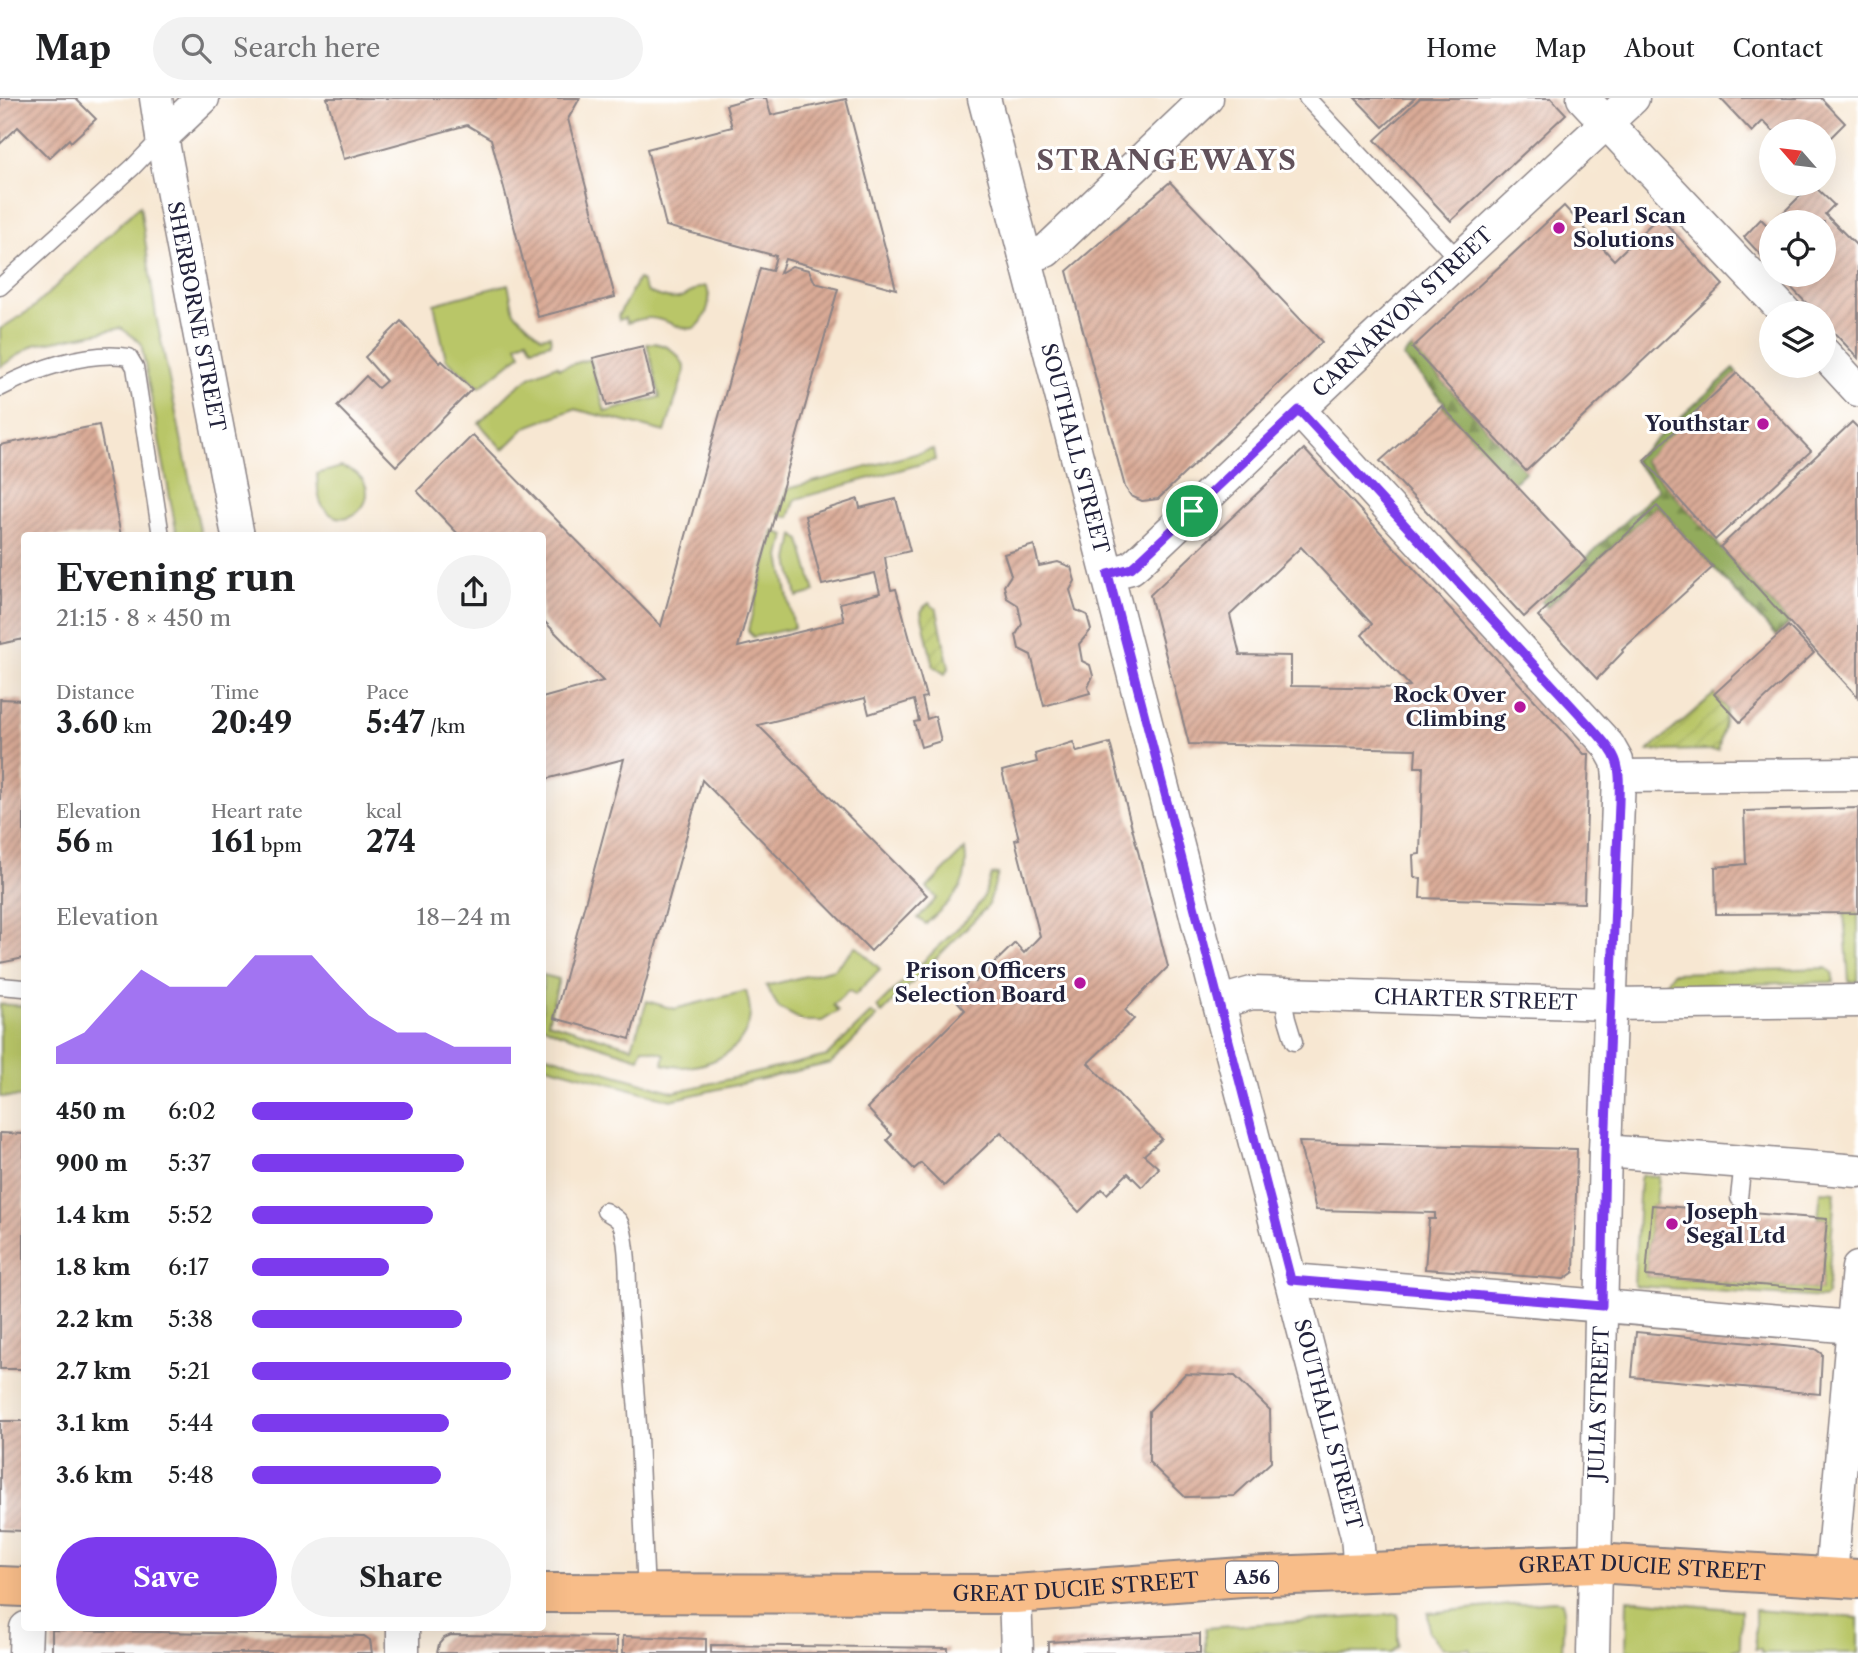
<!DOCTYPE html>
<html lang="en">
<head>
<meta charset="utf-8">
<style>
  :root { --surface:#fff; --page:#f2f2f2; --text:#202124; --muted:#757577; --line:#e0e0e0; --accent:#7c3aed }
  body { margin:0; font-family:"Libre Caslon Text",serif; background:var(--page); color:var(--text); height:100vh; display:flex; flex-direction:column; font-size:26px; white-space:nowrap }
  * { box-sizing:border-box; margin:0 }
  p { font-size:23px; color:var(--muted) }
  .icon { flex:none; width:38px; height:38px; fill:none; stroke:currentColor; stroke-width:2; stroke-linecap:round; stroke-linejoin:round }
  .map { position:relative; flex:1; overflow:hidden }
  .panel { position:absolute; left:21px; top:434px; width:525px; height:1099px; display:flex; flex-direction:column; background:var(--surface); border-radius:7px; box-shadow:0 7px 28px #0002 }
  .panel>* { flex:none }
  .needle { width:46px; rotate:298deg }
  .tools { position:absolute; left:1759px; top:21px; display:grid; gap:14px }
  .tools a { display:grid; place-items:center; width:77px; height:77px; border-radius:50%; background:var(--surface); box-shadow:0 7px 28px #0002; font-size:35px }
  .pin { position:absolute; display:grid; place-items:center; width:60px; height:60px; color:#fff; margin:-30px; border:4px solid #fff; border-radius:50%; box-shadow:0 2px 7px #0007 }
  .round { display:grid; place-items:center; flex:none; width:74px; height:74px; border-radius:37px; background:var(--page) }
  .head { display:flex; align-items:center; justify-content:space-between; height:119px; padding:0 35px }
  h1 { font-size:38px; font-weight:700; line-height:52px }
  .stats { display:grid; grid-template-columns:repeat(3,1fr); gap:10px; height:119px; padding:7px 35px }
  .stats div { display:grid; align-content:center }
  .stats b { font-size:30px; font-weight:700 }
  .stats small { font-size:19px; font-weight:400 }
  .stats p { font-size:19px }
  .chart { height:196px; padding:14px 35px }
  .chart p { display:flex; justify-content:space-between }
  .chart svg { width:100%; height:126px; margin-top:7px; fill:var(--accent); opacity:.7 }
  .cta { display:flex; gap:14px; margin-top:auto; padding:14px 35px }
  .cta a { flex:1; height:80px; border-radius:42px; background:var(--accent); color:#fff; font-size:28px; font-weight:700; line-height:80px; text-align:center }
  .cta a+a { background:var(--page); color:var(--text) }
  ul { padding:0 35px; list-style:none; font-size:23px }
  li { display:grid; grid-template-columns:112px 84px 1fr; align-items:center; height:52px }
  li i { height:18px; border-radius:9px; background:var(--accent) }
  header { display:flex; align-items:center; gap:42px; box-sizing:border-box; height:98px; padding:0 35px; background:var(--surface); border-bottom:2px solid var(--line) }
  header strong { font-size:33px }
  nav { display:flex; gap:38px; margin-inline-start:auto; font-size:24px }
  .search { width:490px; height:63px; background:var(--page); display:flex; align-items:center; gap:18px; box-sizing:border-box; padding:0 24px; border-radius:38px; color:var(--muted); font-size:26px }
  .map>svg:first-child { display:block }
</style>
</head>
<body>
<header>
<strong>Map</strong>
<div class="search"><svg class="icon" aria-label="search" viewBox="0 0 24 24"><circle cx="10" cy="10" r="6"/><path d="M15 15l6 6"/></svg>Search here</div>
<nav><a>Home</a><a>Map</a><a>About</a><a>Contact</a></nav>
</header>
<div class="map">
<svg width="1858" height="1555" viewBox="0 0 1858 1555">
  <defs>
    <pattern id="forest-firs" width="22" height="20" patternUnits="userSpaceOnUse" patternTransform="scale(1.75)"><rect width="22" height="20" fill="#92ab5c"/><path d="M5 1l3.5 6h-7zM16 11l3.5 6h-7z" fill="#778b4d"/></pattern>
    <pattern id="garden-furrows" width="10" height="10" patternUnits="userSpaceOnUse" patternTransform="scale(1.75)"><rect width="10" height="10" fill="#b9c668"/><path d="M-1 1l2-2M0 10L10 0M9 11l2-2" fill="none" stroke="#9faa5b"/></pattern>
    <pattern id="building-hatch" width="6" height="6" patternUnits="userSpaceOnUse" patternTransform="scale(1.75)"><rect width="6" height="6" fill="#daab97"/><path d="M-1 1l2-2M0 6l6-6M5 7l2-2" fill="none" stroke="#b08b7c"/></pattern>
  </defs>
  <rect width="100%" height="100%" fill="#fff"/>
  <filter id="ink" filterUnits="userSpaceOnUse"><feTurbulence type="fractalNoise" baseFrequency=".0143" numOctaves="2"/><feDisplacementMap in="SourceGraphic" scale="14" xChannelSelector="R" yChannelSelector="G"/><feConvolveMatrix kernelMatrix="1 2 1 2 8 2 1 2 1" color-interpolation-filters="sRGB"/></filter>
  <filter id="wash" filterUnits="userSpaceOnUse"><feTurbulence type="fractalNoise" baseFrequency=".00686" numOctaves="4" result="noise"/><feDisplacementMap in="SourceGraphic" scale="28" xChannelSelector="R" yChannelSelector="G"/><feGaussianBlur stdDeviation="1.57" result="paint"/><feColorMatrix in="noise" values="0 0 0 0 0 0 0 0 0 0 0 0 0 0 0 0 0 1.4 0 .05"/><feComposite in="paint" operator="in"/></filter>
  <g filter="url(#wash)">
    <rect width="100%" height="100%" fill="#f7e7d2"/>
    <g fill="#b9c668" stroke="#6e7452" stroke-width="2">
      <path d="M140,107L156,218L201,437H177L141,245L121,230L34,247L0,269V231L33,210Z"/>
      <path d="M638,181L641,182L647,194C662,199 674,205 688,196C695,192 698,189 705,188C710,194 710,201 708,209C696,250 675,220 649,220C642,220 634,223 627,225L625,220L619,222L618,218Z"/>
      <path d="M508,186L514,214L541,239L550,237L551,245L532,250L527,241L517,247L521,256L480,289L446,261L434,206Z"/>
      <path d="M654,245C670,248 681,256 685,272L665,334L574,311L526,329L503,352L479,325L511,294L531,278L557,267L559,270L590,261L605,314L660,299L647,246Z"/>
      <path d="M933,351L935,362L796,401L789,419L779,417L787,391Z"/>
      <path d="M341,369C346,371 352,372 356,375C387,399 345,439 323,409C317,400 318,387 317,376Z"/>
      <path d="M774,433L785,437L780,459L794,530L753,539L748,532Z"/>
      <path d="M794,437L800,442L815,494L797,499L789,462Z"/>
      <path d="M965,751C971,791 951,801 926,826L918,820L937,800L927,790Z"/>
      <path d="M998,776L988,808L882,915L877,909L972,816L984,798L991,777Z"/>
      <path d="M1844,815H1858V883L1849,884Z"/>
      <path d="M856,848L880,871L855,897L849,892L833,907L838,913L822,923H803L779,910L766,888L834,871Z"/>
      <path d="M1826,870L1832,874L1834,884L1664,888L1672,875Z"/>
      <path d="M543,877L559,881L548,924L632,949L647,903L674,911L746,893C748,900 750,908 750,915C749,956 697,977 663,966L665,956L643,950L639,960L557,934L544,928L542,926Z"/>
      <path d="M0,906L24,908V999H0Z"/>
      <path d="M871,915L877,919L831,965L671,1002L543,967V956L674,994L827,958Z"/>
      <path d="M1642,1077L1659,1078L1656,1107H1652L1646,1178L1821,1192L1827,1121L1818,1120L1821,1093L1835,1094L1827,1197L1824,1200L1636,1188L1634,1186L1640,1081Z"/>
      <path d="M1627,1501L1741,1512L1740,1551H1733L1732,1555H1707V1553H1626Z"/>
      <path d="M1553,1503L1562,1504L1564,1512L1562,1555H1470V1550H1443L1428,1534V1515Z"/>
      <path d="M1755,1512L1858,1520V1555H1761V1551H1755Z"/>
      <path d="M1398,1516V1548L1391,1555H1205V1530Z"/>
    </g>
    <g fill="url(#forest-firs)" stroke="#5a664c" stroke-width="2">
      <path d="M1412,250L1526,373L1513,385L1442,308L1445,305L1403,259Z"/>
      <path d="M1734,271L1737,275L1644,363L1715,442L1720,449L1790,525L1776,538L1657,408L1547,509L1541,503L1659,391L1633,362Z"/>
    </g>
    <g fill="url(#garden-furrows)" stroke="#6e7452" stroke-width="2">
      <path d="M929,505L937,512L949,569L945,576L933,568L921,514L924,509Z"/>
      <path d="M1714,596L1727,611L1718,652L1648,653Z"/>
    </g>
    <g id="blocks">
      <g fill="url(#building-hatch)" fill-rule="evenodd">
        <path d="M0,0H75L96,21L71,44L69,41L49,60L18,29L0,46Z"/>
        <path d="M327,0H580L568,21L615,199L538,219L491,41L467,27L344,61Z"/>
        <path d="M751,0H766L771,17L846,1L896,191L785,161L780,175L792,168L809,172L815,185L838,191L738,549L844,523L840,505L880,495L875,475L822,487L805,418L858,401L860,410L896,401L910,453L885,459L887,473L891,492L896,491L926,599L922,600L927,621L935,618L941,643L921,649L914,624L919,623L914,602L869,616L865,600L758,627L927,797L871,853L702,682L630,941L554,920L624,661L542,682V600L603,583L542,521V438H460L417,393L473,337L661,528L760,170L772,173L776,158L666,128L647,51L732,29L726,7Z"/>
        <path d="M1355,0H1415L1383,29Z"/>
        <path d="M1420,0H1551L1566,16L1451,123L1375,42Z"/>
        <path d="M1720,0H1821L1845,25L1824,46V33H1773L1763,23L1752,34Z"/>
        <path d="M1170,84L1322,244L1158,401L1142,403L1131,398L1125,389L1067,173Z"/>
        <path d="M1812,86L1834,107L1825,116L1858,149V260L1824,224V215H1816L1779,177H1824V124H1774Z"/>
        <path d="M1564,108L1614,162L1659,118L1723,187L1526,373L1412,250Z"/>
        <path d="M1761,121L1769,129L1771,127V168L1744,139Z"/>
        <path d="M401,223L440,265L442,263L472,291L396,368L337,308L366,278L378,290L386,283L365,259Z"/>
        <path d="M643,248L654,295L607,308L593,260Z"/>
        <path d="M1737,275L1811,353L1715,442L1644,362Z"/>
        <path d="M1442,308L1586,462L1524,519L1380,363Z"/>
        <path d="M1852,324L1858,330V599L1720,449Z"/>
        <path d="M99,327L121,438H24V541L0,546V347Z"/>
        <path d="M1304,351L1584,656H1589L1584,805L1420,800L1421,780L1414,779L1413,757L1420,756L1423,669H1415L1416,651L1189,646L1150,497ZM1301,449L1372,526L1362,537L1410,588L1403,590L1291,588V558L1240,557L1230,517Z"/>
        <path d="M1657,408L1713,469L1622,552L1623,554L1597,581L1538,518Z"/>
        <path d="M1034,447L1039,468L1058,464L1071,469L1075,483L1070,492L1076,512L1087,517L1091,532L1079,546L1082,563L1090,567L1093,578L1088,589L1090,595L1044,608L1031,557L1019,551L1016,537L1022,526L1018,507L1007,500L1004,488L1011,477L1004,456Z"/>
        <path d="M1788,528L1814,555L1740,624L1714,596Z"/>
        <path d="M0,601L24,602V860L0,865Z"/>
        <path d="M1073,644L1077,654L1110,645L1168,869L1125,912L1134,921L1088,965L1162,1041L1144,1057L1159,1070L1142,1089L1128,1075L1107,1096L1102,1091L1079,1114L1001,1034L944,1088L921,1065L914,1071L887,1042L892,1037L867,1010L965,912L953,898L972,880L975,884L1015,845L1024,855L1040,838L1015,742L1019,741L1002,673L1037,664L1035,656Z"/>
        <path d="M1858,710V815L1716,816L1715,769L1746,766L1744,713Z"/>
        <path d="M0,1035L24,1036V1271H0Z"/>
        <path d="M1299,1044L1577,1051L1574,1174L1564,1181L1425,1171L1429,1121H1435V1115L1316,1112Z"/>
        <path d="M1652,1107L1827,1121L1821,1192L1646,1178Z"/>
        <path d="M1636,1234L1815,1251L1822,1256L1820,1296L1632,1279Z"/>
        <path d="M1185,1276L1235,1278L1270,1312L1271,1364L1234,1398L1185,1399L1149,1364V1313Z"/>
        <path d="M0,1323H24V1433L0,1432Z"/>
        <path d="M52,1532L364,1538L370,1542L372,1555H52Z"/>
        <path d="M1200,1536V1555H1048V1544Z"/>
        <path d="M451,1537L617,1539V1555H437L439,1546L444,1540Z"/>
        <path d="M623,1538L706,1541V1555H623Z"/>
        <path d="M711,1547L948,1550V1555H711Z"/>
      </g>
    </g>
  </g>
  <g filter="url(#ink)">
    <use href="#blocks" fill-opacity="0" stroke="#8c8486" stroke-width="2"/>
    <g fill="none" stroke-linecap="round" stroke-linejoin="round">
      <defs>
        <g id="service">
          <path d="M1307,0L1459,162"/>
          <path d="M0,189L133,69L162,39"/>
          <path d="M0,290C36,271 88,252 129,259L135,269L161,438"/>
          <path d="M0,888L24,890"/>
          <path d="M1282,896L1287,921L1294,944"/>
          <path d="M1739,1100L1743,1064"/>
          <path d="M605,1113C609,1116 616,1119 619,1123C628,1136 628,1183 628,1200L639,1339L646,1496"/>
        </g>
        <g id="minor">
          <path id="s1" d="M156,0L162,39L238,438"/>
          <path id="s2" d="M984,0L1352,1419L1357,1438L1360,1474"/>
          <path d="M1583,0L1786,215"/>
          <path d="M162,39L203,0"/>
          <path d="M1025,159L1046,153L1207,0"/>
          <path d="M1824,255L1858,292"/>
          <path d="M1299,312L1608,647L1617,663L1619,678L1605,1053L1593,1555"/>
          <path id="s3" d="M1108,476L1131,470L1139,463L1366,248L1633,0"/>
          <path d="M1619,678L1858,676"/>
          <path id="s4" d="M1220,904L1252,895L1610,906L1858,903"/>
          <path d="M1605,1053L1858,1073"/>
          <path d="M1291,1182L1853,1229"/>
          <path d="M1831,1478L1858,1170"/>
          <path d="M1015,1496L1017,1555"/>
          <path d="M403,1530V1555"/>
          <path d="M25,1555L26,1530"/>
        </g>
        <g id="trunk">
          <path d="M0,1488L24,1489"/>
          <path id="s5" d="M542,1495L1015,1496L1242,1479L1595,1465L1858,1481"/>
        </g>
      </defs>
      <use href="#service" stroke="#8c8486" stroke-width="19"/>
      <use href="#minor" stroke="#8c8486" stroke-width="35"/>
      <use href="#trunk" stroke="#8c8486" stroke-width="42"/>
      <use href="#service" stroke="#fff" stroke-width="16"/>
      <use href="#minor" stroke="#fff" stroke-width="32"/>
      <use href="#trunk" stroke="#f8bd89" stroke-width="38"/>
    </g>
  </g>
  <g fill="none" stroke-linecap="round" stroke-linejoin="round" filter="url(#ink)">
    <defs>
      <path id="route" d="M1299,312L1593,631C1620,661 1620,664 1619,705L1605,1053L1602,1208L1291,1182L1108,476L1131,470L1139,463Z"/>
    </defs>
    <use href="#route" stroke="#fff" stroke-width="14"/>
    <use href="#route" stroke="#7c3aed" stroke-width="9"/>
  </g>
  <g fill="#b5179e" stroke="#fff" stroke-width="2.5">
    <circle cx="1559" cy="130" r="7"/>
    <circle cx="1763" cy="326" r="7"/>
    <circle cx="1520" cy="609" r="7"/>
    <circle cx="1080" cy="885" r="7"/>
    <circle cx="1672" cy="1126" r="7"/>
  </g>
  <g text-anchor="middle" stroke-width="6" stroke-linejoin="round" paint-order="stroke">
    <rect fill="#fff" stroke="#646476" stroke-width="2" x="1226" y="1463.5" width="52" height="31" rx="5"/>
    <g font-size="19" font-weight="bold" fill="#22223b">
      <text x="1252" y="1486">A56</text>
    </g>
    <g font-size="21" font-weight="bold" fill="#22223b" stroke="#fff" text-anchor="end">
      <text x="1573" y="125" text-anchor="start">Pearl Scan<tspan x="1573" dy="24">Solutions</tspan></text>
      <text x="1749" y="333">Youthstar</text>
      <text x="1506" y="604">Rock Over<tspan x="1506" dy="24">Climbing</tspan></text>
      <text x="1066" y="880">Prison Officers<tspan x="1066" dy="24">Selection Board</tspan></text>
      <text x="1686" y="1121" text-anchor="start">Joseph<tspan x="1686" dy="24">Segal Ltd</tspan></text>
    </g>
    <g font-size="21" fill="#22223b" stroke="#fff">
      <text dy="7" stroke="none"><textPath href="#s3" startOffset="397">CARNARVON STREET</textPath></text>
      <text dy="7" stroke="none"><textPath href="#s1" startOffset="222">SHERBORNE STREET</textPath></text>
      <text dy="7" stroke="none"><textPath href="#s2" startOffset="362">SOUTHALL STREET</textPath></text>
      <text dy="7" stroke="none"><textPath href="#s4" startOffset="257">CHARTER STREET</textPath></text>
      <text transform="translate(1599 1305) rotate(-88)" y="7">JULIA STREET</text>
      <text dy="7" stroke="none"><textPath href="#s2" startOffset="1370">SOUTHALL STREET</textPath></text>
      <text dy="7" stroke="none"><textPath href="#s5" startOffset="1101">GREAT DUCIE STREET</textPath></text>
      <text dy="7" stroke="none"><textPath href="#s5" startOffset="534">GREAT DUCIE STREET</textPath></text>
    </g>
    <g font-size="28" font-weight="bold" letter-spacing="2" fill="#62525b" stroke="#fff">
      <text x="1167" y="72">STRANGEWAYS</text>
    </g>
  </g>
</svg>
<div class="tools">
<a><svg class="needle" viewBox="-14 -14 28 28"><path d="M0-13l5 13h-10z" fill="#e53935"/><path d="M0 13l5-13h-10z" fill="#757577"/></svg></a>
<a><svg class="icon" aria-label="locate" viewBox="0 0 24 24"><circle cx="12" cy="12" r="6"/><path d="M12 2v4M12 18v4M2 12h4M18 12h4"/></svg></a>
<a><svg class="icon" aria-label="layers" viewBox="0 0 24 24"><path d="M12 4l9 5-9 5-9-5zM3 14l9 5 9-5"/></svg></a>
</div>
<div class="pin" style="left:1192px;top:413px;background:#1e9e55"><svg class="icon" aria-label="arrive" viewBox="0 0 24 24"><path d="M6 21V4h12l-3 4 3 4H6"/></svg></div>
<section class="panel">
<div class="head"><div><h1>Evening run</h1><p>21:15 · 8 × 450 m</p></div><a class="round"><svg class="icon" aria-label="share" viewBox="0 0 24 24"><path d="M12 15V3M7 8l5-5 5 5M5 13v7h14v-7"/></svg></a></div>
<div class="stats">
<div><p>Distance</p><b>3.60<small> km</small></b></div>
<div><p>Time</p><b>20:49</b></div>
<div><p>Pace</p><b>5:47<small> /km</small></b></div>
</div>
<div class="stats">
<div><p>Elevation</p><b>56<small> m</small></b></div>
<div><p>Heart rate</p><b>161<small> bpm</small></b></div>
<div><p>kcal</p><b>274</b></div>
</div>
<div class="chart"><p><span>Elevation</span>18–24 m</p>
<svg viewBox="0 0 160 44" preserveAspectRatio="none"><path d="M0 44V38L10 33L20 22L30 11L40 17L50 17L60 17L70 6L80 6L90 6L100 17L110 27L120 33L130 33L140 38L150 38L160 38V44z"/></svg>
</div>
<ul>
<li><b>450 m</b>6:02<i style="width:62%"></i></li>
<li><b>900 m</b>5:37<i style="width:82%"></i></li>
<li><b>1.4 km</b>5:52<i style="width:70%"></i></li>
<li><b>1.8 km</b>6:17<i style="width:53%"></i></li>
<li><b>2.2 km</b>5:38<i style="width:81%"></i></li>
<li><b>2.7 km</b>5:21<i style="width:100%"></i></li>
<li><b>3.1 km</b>5:44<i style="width:76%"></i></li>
<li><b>3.6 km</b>5:48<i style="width:73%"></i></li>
</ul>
<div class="cta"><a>Save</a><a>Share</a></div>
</section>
</div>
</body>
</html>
